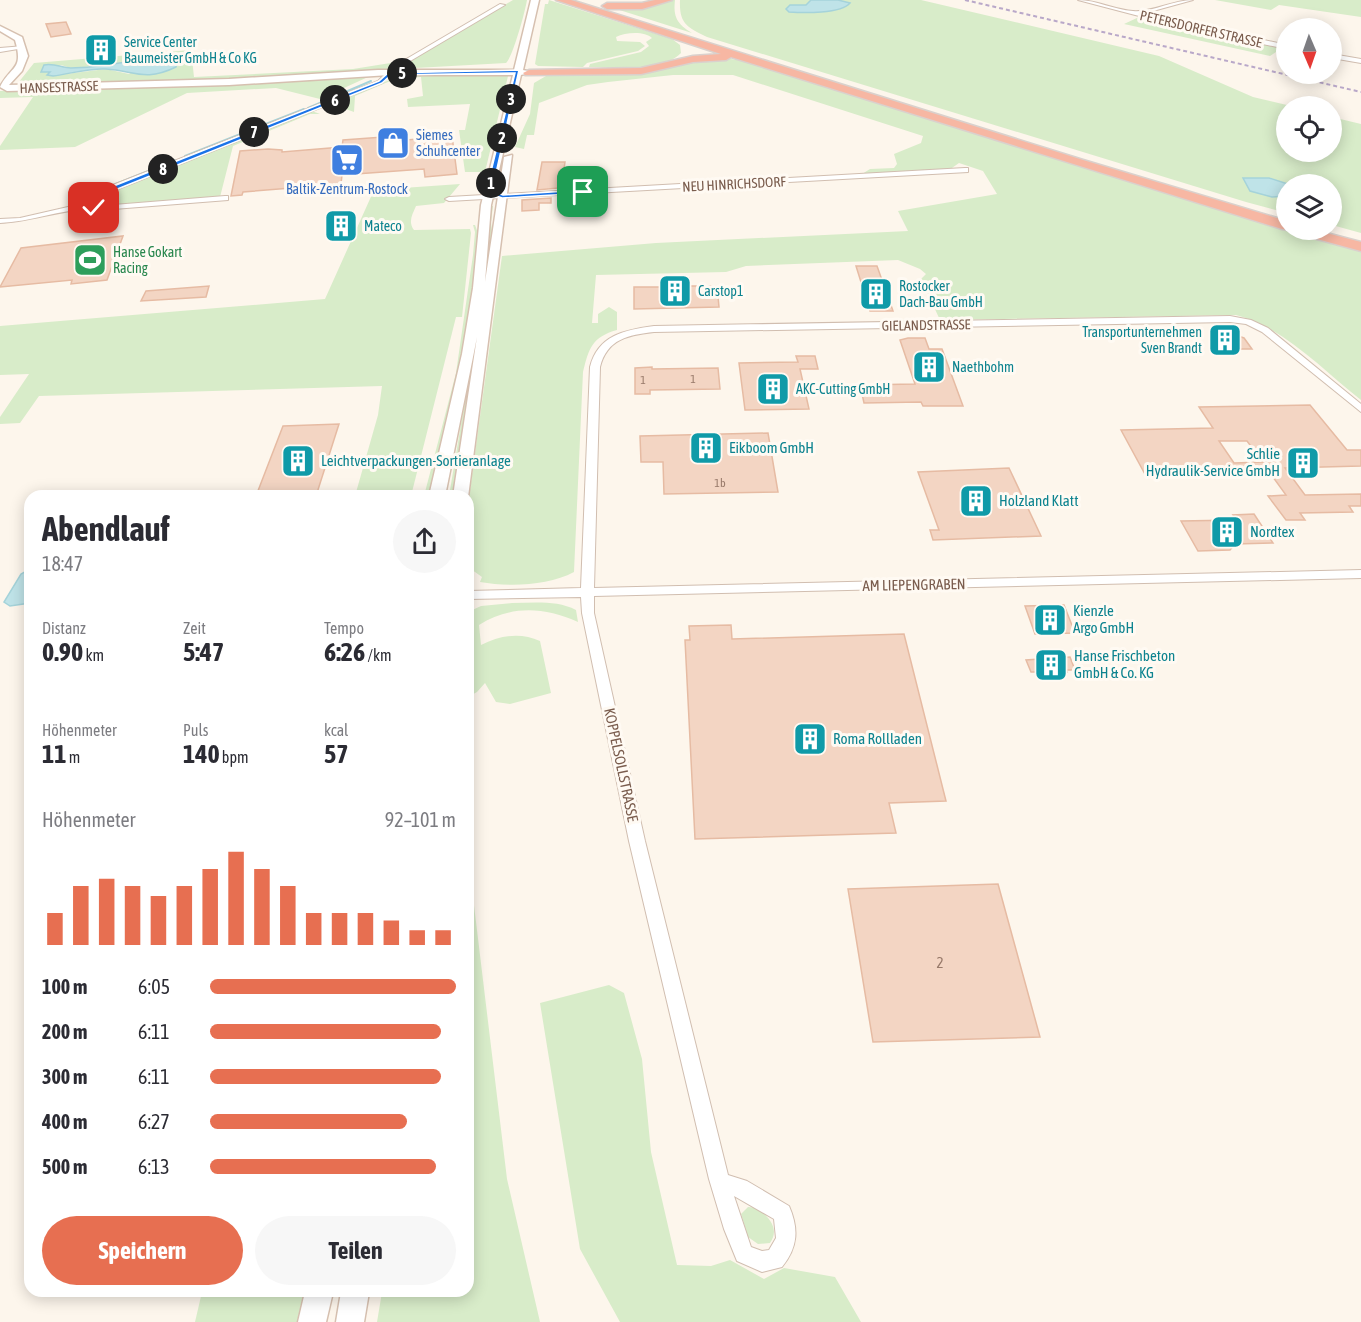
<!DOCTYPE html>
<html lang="de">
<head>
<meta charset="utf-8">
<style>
  :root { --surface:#fff; --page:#f7f7f7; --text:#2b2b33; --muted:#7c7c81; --accent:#e76f51 }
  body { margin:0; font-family:"Asap Condensed",sans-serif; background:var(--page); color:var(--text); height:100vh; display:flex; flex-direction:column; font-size:22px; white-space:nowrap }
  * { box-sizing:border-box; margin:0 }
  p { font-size:20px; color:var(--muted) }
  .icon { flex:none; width:33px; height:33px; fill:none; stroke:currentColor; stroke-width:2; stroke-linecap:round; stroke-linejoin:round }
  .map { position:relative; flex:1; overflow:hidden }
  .sheet { position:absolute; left:24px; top:490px; width:450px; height:807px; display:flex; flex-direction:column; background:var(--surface); border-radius:18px; box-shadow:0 3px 15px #0003 }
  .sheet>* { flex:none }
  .needle { width:39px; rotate:178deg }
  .buttons { position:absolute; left:1276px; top:18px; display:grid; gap:12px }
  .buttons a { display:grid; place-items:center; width:66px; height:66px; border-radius:50%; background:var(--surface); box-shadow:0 3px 15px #0003; font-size:30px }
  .pin { position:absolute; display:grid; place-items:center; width:51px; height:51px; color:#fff; margin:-26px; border-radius:12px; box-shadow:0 3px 9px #0006 }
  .km { position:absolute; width:30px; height:30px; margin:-15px; border-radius:50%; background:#222; color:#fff; font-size:16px; line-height:30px; text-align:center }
  .round { display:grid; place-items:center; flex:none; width:63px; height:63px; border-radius:32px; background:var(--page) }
  .head { display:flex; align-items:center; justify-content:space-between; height:102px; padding:0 18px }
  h1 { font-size:33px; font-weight:700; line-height:45px }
  .figures { display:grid; grid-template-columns:repeat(3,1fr); gap:9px; height:102px; padding:6px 18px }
  .figures div { display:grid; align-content:center }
  .figures b { font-size:26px; font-weight:700 }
  .figures small { font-size:16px; font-weight:400 }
  .figures p { font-size:16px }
  .chart { height:168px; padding:12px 18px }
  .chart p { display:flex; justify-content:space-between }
  .chart svg { width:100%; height:108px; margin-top:6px; stroke:var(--accent); stroke-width:6 }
  .action { display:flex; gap:12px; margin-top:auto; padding:12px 18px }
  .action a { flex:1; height:69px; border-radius:36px; background:var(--accent); color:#fff; font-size:24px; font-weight:700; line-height:69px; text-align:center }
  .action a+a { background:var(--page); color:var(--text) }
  ul { padding:0 18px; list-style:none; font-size:20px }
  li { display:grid; grid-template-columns:96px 72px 1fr; align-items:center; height:45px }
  li i { height:15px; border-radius:8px; background:var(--accent) }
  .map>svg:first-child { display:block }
</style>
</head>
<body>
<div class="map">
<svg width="1361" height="1322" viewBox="0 0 1361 1322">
  <rect width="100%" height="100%" fill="#fdf6ec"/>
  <g fill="#d8ecc9" fill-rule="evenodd">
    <path d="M513,0H527C525,12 513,56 506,63L397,69Z"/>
    <path d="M549,0L672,39L680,45L681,53C660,74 616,67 589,67L590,64L641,52L649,46L646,42L652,38C645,31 626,32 616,37L617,41L640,42L645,46L638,51L587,63L583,67L538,66L535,64L545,4H548Z"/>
    <path d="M670,0H675C673,17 677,24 692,33L610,7H644Z"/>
    <path d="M680,0H921L1159,56L1253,97L1291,106H1287V152H1332V117L1361,124V233L1332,225V184H1287V213L1246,202L707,37C687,27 679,24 680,0Z"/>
    <path d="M1215,0H1361V17L1279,5L1271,10Z"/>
    <path d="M1082,2L1286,49L1282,48L1270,56L1124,24L1139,17L1261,44Z"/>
    <path d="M191,50L194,77L353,69L403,61L385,70L267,79L19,85L18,83L34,63ZM155,58L129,74L106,69L66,74L48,71L61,65L71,68L110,65Z"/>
    <path d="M725,58L743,61L1219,210L1361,251V400C1324,371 1282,326 1236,315L940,320L921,279L926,274L920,269L898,260L746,266L726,272L596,275L592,323H598V314L609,307L617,312V330C592,337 589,348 583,372L574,572C548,586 509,587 480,582L482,577L468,567V504L502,256L656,243L908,231L898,211L997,194L983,171L959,163L949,170L862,174L870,169L894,168L897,164L894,154L921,143L923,136L733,75H673L608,82L587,85L539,103L534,135H527L524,149L515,147L530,114L534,83L546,76L557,74H626L689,61Z"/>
    <path d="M502,75L508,76L485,172H465L459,130H465L470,104L408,107L407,99L423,96L421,77L395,79L355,96L354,112L332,104L399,76Z"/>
    <path d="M368,77L320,99L276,88L187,93L75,147L0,150V146L33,97L0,98V91Z"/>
    <path d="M312,111L320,114H310L233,146L220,197L102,206L91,203L97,198Z"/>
    <path d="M460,184L444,203L416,206C412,215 408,222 414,230L470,229L471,233L462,317H456L411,496H355L378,415L382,386L39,396L20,423L0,424V417L29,374L0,375V326L325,299L374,190Z"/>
    <path d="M490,206H493L491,222L492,231L488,287L456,496H449L484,287Z"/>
    <path d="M473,225H475L478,233L469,323L459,373L428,496H424L456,373L473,255L475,232Z"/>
    <path d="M512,603C533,603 557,600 576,610L578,622C544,607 511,605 479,625L481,645C500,635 521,632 540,641L551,693L510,704L496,702L485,683L477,692L468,697V612L481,606Z"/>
    <path d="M468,830L473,897L507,1179L540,1322H377L382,1292H468Z"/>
    <path d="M609,985L624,993L642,1059L651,1152L677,1265L711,1266L730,1260L764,1279L784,1268L835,1277L861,1322H620L580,1249L540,1003Z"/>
    <path d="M748,1207L759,1208C769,1219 780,1228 770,1243L758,1244L748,1237L741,1214Z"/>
    <path d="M202,1292H304L297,1322H195Z"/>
  </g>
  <g fill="#bfe3e8" stroke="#a5d3da" stroke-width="1.5">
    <path d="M811,0H838L850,3C841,14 803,13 789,12L786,9L790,5H806Z"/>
    <path d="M155,58L177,63L176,67C145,82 135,71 106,69C88,68 70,74 53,76L47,75L50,72H41L44,65C55,63 62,68 71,68C100,68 127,61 155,58Z"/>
    <path d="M1243,178H1269L1288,184L1287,196L1272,197L1250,191Z"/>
    <path d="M30,569V603L10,606L4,602L21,574Z"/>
  </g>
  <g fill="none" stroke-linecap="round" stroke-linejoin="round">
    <g stroke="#a5d3da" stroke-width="2">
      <path d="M308,108L371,81"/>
      <path d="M248,131L304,109"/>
      <path d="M185,156L243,133"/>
      <path d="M113,185L176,160"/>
      <path d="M74,201L94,193"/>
    </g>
  </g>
  <g fill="#f3d5c3" stroke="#e6bba3" stroke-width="1.5" fill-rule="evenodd">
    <path d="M66,22L71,34L51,37L46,24Z"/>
    <path d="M452,136L457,174L425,177L424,169L342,175L341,184L243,192L242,195L231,196L240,151L268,149L282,150V152L342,147L343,140L383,137V142Z"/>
    <path d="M542,162H565L563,175L571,174L569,187L537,190Z"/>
    <path d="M551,198V203H539V210L522,211V200Z"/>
    <path d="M350,219L349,232L333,234L334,220Z"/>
    <path d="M123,236L107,280L71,284L72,280L0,287L21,248Z"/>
    <path d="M856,266H877L893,311H870Z"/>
    <path d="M689,278L690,286H717L719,307L634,309V287H661V279Z"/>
    <path d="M209,286L206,297L141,301L146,291Z"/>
    <path d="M1223,331L1244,338L1252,349H1237Z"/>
    <path d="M908,338H925L929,349H942L963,406H923L921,402L864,403L860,385L915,384L900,340Z"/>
    <path d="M796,356H815L818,369H800L809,409L745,410L739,363L798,362Z"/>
    <path d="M652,367V369L718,368L720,389L650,390V394H635V368Z"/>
    <path d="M1310,405L1347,450H1361V466L1285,468L1305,495L1361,494V506H1349L1353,512L1300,513L1305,520H1286L1268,496L1286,495L1270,473L1146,476L1121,430L1213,428L1199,407ZM1219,441H1247L1263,462L1234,463Z"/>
    <path d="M339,424L316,496H256L283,426Z"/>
    <path d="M768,433L778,492L664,494L663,462H641L640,436Z"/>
    <path d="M1009,468L1041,536L933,540L930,530H939L918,472Z"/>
    <path d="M1254,514L1273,543L1235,544L1230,550L1198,551L1181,521L1237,520L1233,515Z"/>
    <path d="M1064,605L1075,633L1035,634L1025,606Z"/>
    <path d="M731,625L732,639L904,634L946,801L889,803L896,833L695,839L685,640H690L689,626Z"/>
    <path d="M1070,657L1075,670H1066L1067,672H1031L1026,660Z"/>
    <path d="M998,884L1040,1037L873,1042L848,889Z"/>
  </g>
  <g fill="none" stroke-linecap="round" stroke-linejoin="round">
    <defs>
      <g id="street">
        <path d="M1078,0C1097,0 1114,10 1133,11C1151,13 1173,0 1193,0L1142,14L1287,45V49L1181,27Z"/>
        <path d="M500,4L505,5L395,70L382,83L96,198L89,204L101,206L225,196H228V200L101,210C68,206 34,222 0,223V219L20,218L81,204L83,199L90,194L378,81L391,68Z"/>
        <path d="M24,46V48L0,52V48Z"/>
        <path d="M1332,54L1361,59V63L1332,58Z"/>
        <path d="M965,168H968V172L449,201L445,199L449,197Z"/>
        <path d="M1230,316L1251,320L1268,328L1361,404V412L1262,332L1246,324L1230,322L654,332C628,335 607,339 600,367L594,588L1361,570V578L594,596V613L645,841L728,1175L747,1181L789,1206C799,1229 798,1247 782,1267L762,1272L737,1261L724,1229L709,1179L629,841L582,613L581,597L468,599V591L581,588L590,367C598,335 625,330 654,326ZM734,1196L774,1219L776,1238L769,1250L762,1251L751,1247Z"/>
      </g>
      <g id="secondary">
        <path d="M531,0H539L523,70L531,72L521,75L491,205L485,282L504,157L512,155L468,497L453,496L477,337L445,496H429L462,354L473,288L481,205L513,75H390L229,85L7,91L0,87C11,65 24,71 15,40L0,31V26L22,37L28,56L22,71L9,85L229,79L378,70H514Z"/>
        <path d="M305,1292H333L326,1322H298Z"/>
        <path d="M341,1292H369L364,1322H336Z"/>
      </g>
      <g id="highway">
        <path d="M556,0H571L1083,160L1287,221V230H1290L1282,229L731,57L726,60L693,62L641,74L525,75L523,73L529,70L641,68L693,56L721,54Z"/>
        <path d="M655,0H672L642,9H607L602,6L607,3H642Z"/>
        <path d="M1293,230H1315L1361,242V251L1295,233Z"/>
      </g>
    </defs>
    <use href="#street" stroke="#d1beb0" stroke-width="2"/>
    <use href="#secondary" stroke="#d6c0b0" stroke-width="3"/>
    <use href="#highway" stroke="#dad1cd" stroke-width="3"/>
    <use href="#street" fill="#fff" fill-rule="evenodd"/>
    <use href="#secondary" fill="#fff" fill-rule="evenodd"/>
    <use href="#highway" fill="#f7b7a3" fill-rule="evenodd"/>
    <path stroke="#b9a8c9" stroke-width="2" stroke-dasharray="4 3" stroke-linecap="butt" d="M965,0L1361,92"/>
  </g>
  <path fill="#1a73e8" stroke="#fff" stroke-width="1.5" d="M519,70L492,191L503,195L583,190L585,193L502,198L486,192L515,73L391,75L382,83L347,97L95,198L87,204L96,207V209L83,207L81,204L91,195L343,95L379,81L388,73Z"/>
  <defs>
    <symbol id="building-square" viewBox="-11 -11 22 22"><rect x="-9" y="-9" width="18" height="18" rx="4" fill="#0f9aa8" stroke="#fffaf3"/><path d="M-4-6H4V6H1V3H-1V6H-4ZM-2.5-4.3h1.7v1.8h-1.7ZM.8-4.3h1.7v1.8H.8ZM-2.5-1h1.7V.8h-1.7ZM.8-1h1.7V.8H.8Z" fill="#fff"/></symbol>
    <symbol id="shop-square" viewBox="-11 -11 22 22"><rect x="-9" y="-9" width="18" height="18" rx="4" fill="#3f7fe0" stroke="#fffaf3"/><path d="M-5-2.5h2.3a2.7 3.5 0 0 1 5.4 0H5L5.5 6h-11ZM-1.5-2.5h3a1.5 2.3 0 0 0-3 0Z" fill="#fff"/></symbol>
    <symbol id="supermarket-square" viewBox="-11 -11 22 22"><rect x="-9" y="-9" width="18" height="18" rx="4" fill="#3f7fe0" stroke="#fffaf3"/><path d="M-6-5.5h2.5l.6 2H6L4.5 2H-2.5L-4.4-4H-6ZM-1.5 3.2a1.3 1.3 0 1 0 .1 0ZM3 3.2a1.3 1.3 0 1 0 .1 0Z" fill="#fff"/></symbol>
    <symbol id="stadium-square" viewBox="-11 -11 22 22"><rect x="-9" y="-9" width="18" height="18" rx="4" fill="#2e9e5b" stroke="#fffaf3"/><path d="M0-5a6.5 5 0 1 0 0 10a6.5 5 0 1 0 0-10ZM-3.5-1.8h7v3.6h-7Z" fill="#fff"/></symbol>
  </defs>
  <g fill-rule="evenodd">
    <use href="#building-square" x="82" y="31" width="38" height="38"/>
    <use href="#shop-square" x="374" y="124" width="38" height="38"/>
    <use href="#supermarket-square" x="328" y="141" width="38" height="38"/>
    <use href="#building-square" x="322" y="207" width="38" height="38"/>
    <use href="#stadium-square" x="71" y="241" width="38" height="38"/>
    <use href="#building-square" x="656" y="272" width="38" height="38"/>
    <use href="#building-square" x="857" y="275" width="38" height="38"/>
    <use href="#building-square" x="1206" y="321" width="38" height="38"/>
    <use href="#building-square" x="910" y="348" width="38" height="38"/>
    <use href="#building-square" x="754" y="370" width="38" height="38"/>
    <use href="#building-square" x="687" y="429" width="38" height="38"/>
    <use href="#building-square" x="279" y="442" width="38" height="38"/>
    <use href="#building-square" x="1284" y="444" width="38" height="38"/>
    <use href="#building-square" x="957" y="482" width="38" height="38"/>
    <use href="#building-square" x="1208" y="513" width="38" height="38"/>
    <use href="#building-square" x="1031" y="601" width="38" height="38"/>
    <use href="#building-square" x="1032" y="646" width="38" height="38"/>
    <use href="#building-square" x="791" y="720" width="38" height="38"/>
  </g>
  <g text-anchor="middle" stroke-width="6" stroke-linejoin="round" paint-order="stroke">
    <g font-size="12" fill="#987a6a">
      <text x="693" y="383">1</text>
      <text x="643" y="384">1</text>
      <text x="720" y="487">1b</text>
    </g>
    <g font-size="14" fill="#7a5c4d" stroke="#fffaf3">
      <text transform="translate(1201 29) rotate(13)" y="5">PETERSDORFER STRASSE</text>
      <text transform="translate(59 87) rotate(-2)" y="5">HANSESTRASSE</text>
      <text transform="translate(734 184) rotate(-3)" y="5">NEU HINRICHSDORF</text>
      <text transform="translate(926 325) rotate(-1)" y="5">GIELANDSTRASSE</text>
    </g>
    <g font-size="14" fill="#0d838f" stroke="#fffaf3" text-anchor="start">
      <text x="124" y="47">Service Center<tspan x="124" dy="16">Baumeister GmbH &amp; Co KG</tspan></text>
      <text x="364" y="231">Mateco</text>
      <text x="899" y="291">Rostocker<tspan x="899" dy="16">Dach-Bau GmbH</tspan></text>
      <text x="698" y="296">Carstop1</text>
      <text x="1202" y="337" text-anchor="end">Transportunternehmen<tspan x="1202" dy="16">Sven Brandt</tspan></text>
      <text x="952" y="372">Naethbohm</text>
      <text x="796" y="394">AKC-Cutting GmbH</text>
    </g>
    <g font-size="14" fill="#366cbe" stroke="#fffaf3" text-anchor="start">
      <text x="416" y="140">Siemes<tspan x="416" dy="16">Schuhcenter</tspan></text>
      <text x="347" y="194" text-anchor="middle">Baltik-Zentrum-Rostock</text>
    </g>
    <g font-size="14" fill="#27864d" stroke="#fffaf3" text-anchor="start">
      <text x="113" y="257">Hanse Gokart<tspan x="113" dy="16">Racing</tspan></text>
    </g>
    <g font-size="15" fill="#0d838f" stroke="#fffaf3" text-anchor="start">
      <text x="729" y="453">Eikboom GmbH</text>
      <text x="1280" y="459" text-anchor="end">Schlie<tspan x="1280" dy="17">Hydraulik-Service GmbH</tspan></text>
      <text x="321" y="466">Leichtverpackungen-Sortieranlage</text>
      <text x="999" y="506">Holzland Klatt</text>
      <text x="1250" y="537">Nordtex</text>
      <text x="1073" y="616">Kienzle<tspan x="1073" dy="17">Argo GmbH</tspan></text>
      <text x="1074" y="661">Hanse Frischbeton<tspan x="1074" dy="17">GmbH &amp; Co. KG</tspan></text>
      <text x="833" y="744">Roma Rollladen</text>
    </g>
    <g font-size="15" fill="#7a5c4d" stroke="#fffaf3">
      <text transform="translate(914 585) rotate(-1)" y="5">AM LIEPENGRABEN</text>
      <text transform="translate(621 765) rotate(78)" y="5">KOPPELSOLLSTRASSE</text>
    </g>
    <g font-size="15" fill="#987a6a">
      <text x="940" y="968">2</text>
    </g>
  </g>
</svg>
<div class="buttons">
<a><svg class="needle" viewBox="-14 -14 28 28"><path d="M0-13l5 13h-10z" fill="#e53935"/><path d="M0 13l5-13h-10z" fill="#7c7c81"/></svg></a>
<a><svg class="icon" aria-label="locate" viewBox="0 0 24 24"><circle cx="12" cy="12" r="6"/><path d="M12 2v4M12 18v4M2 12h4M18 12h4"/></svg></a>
<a><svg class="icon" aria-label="layers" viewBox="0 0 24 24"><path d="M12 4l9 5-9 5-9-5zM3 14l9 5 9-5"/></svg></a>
</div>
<div class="pin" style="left:583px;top:192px;background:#1e9e55"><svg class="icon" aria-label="arrive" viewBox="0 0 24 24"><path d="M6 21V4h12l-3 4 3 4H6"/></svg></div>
<div class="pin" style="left:94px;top:208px;background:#d93025"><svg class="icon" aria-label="check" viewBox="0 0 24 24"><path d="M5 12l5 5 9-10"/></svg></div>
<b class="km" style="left:491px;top:183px">1</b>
<b class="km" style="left:502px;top:138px">2</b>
<b class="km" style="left:511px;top:99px">3</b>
<b class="km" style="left:402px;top:73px">5</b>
<b class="km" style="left:335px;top:100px">6</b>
<b class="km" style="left:254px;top:132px">7</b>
<b class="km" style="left:163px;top:169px">8</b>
<section class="sheet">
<div class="head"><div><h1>Abendlauf</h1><p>18:47</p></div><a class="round"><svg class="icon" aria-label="share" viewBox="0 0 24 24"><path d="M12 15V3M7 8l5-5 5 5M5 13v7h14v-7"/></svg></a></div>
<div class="figures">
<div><p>Distanz</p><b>0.90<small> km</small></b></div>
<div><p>Zeit</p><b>5:47</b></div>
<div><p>Tempo</p><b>6:26<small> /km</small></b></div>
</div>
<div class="figures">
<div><p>Höhenmeter</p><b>11<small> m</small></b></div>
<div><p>Puls</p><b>140<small> bpm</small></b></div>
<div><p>kcal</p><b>57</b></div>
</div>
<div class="chart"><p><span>Höhenmeter</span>92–101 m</p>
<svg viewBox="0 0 160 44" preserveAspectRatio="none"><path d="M5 44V31M15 44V20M25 44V17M35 44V20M45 44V24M55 44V20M65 44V13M75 44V6M85 44V13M95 44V20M105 44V31M115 44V31M125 44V31M135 44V34M145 44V38M155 44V38"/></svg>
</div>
<ul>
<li><b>100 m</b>6:05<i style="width:100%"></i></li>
<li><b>200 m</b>6:11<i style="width:94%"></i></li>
<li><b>300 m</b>6:11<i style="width:94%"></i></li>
<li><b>400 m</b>6:27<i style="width:80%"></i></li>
<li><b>500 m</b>6:13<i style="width:92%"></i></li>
</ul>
<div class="action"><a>Speichern</a><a>Teilen</a></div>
</section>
</div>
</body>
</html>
